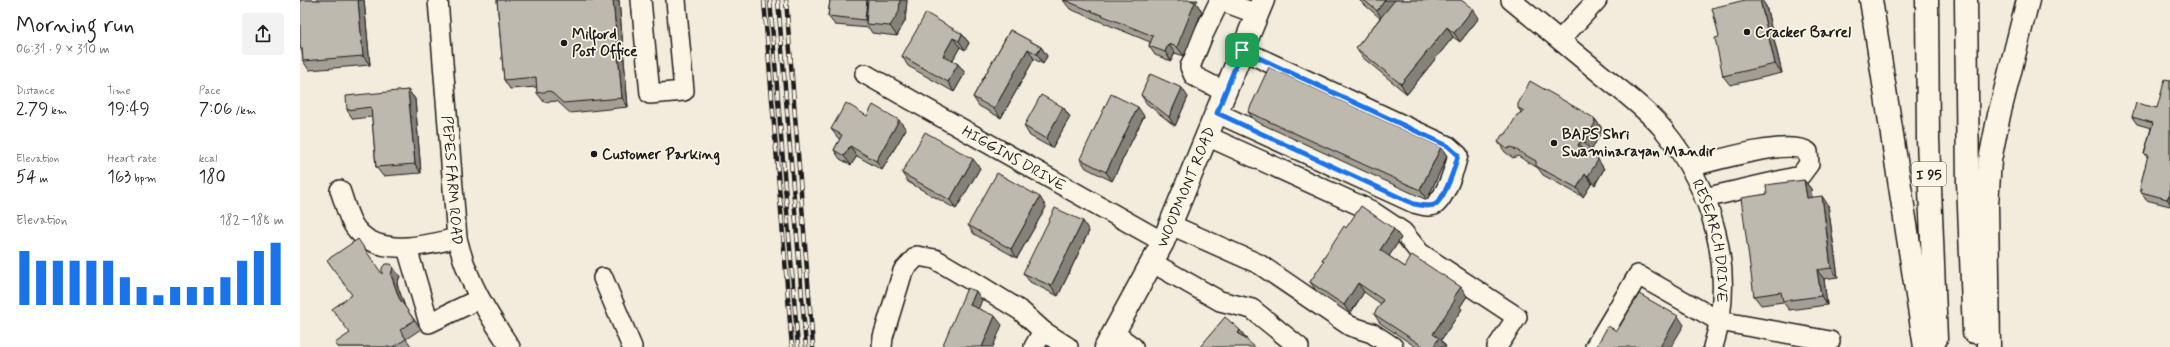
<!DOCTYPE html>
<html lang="en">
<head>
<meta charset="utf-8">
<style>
  :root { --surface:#fff; --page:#f2f2f2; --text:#202124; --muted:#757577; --accent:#1a73e8 }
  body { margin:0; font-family:Mynerve,sans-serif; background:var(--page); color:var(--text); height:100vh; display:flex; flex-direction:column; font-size:15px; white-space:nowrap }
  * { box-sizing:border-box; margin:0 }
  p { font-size:13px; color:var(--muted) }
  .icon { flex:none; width:22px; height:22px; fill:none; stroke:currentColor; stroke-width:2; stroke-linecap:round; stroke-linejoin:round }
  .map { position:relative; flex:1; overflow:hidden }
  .details { display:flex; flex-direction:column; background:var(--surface); width:300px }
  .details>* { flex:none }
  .pin { position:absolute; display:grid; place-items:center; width:34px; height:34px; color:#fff; margin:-17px; border-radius:8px; box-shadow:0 2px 6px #0006 }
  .round { display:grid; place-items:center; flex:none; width:42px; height:42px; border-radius:4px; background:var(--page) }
  .summary { display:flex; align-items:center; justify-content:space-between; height:68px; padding:0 16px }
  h1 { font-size:22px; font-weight:600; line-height:30px }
  .stats { display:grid; grid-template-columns:repeat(3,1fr); gap:6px; height:68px; padding:4px 16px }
  .stats div { display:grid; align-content:center }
  .stats b { font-size:17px; font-weight:600 }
  .stats small { font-size:11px; font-weight:400 }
  .stats p { font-size:11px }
  .chart { height:112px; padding:8px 16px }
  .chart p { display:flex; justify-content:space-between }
  .chart svg { width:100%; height:72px; margin-top:4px; stroke:var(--accent); stroke-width:6 }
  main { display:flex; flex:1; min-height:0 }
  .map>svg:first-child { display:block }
</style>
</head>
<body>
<main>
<section class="details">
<div class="summary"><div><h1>Morning run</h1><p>06:31 · 9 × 310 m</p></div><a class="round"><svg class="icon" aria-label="share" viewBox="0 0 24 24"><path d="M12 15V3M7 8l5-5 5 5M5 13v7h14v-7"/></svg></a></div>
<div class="stats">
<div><p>Distance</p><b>2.79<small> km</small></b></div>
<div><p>Time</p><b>19:49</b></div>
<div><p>Pace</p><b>7:06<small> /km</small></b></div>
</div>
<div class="stats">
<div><p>Elevation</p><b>54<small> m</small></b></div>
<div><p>Heart rate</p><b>163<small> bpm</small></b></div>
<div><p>kcal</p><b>180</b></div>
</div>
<div class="chart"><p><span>Elevation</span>182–188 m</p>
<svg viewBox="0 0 160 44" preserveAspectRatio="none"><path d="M5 44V11M15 44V17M25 44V17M35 44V17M45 44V17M55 44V17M65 44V27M75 44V33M85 44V38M95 44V33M105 44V33M115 44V33M125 44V27M135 44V17M145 44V11M155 44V6"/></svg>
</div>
</section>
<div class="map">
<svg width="1870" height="347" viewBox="0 0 1870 347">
  <rect width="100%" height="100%" fill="#f3ecdd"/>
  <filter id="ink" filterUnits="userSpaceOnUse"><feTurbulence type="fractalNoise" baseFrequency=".025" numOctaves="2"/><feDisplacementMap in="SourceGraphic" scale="8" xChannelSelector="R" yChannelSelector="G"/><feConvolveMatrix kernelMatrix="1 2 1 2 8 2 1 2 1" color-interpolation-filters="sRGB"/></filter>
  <g filter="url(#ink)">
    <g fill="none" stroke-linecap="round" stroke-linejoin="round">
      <defs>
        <g id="minor">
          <path id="s1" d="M138,0L157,238C167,281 186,311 210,347"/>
          <path d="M341,0L350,94L384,91L376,0"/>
          <path d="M919,0L957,14"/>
          <path d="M920,0L903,35L890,67L894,76L925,92"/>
          <path id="s2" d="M1211,0C1241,25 1272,50 1302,75C1323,92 1346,109 1363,129C1413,189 1437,271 1413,347"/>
          <path d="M1260,40L1297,0"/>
          <path id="s3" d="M565,74L863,242"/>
          <path d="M917,113L1114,203C1121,205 1130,208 1136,204C1146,195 1155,168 1158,155L1148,146L942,50"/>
          <path d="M907,136L1070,210L1103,232L1120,253L1217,317L1197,347"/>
          <path d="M1390,167C1413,161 1491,138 1508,152L1509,164L1500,176L1404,198"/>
          <path d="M40,190C45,203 48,220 57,230C80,258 128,245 157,238"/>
          <path d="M871,225L959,264L1050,326L1072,333L1093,347"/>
          <path d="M107,248L129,323L179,299"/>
          <path d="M853,263L920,301L952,309L999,347"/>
          <path d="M303,278L332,347"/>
          <path d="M815,334L833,347"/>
          <path d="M582,347L583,337L603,271L617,256L635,259L674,282L721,311L743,331L768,347"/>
          <path d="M734,347L743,331"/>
          <path d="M1295,347L1338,275L1419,321L1530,341"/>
        </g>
        <g id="major">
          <path id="s4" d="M806,347L863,242L963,0"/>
        </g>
        <g id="highway">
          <path d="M1571,0L1625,347"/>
          <path d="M1627,0L1628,139L1636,339"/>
          <path d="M1666,0L1668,182L1674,332"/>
          <path d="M1689,347L1687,205L1690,160L1699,115L1728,0"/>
        </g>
      </defs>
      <use href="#minor" stroke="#1c1c1c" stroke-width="22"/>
      <use href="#major" stroke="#1c1c1c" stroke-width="25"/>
      <use href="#highway" stroke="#1c1c1c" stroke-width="25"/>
      <use href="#minor" stroke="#fcf5e5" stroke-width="19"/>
      <use href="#major" stroke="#fcf5e5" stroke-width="22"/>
      <use href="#highway" stroke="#fcf5e5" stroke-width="22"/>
      <defs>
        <g id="rail">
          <path d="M464,0L492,347"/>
          <path d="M470,0L498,347"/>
          <path d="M478,0L506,347"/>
          <path d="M486,0L513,347"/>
        </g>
      </defs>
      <use href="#rail" stroke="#1c1c1c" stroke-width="4.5"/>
      <use href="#rail" stroke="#fcf5e5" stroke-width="3" stroke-dasharray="9" stroke-linecap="butt"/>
    </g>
    <g fill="#a39f96" stroke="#1c1c1c">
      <path d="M0,0H64L70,65L9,70L3,61L2,51L0,48Z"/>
      <path d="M197,0H319L328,107L270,113L257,101L244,102L237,93V87L210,89L204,80Z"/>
      <path d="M530,0H607L605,21L597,36L572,33L569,28L535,25L528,16Z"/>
      <path d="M763,0L896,3L902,11L884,56L875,53L871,61L855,55L849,46L850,42L770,9Z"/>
      <path d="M1059,0H1161L1179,18L1160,42L1153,37L1107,94L1062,57L1056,48L1080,18Z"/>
      <path d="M1466,6L1482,73L1430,85L1423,76L1419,37Z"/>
      <path d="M710,30L741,47L747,56L743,64L734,59L701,118L679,106L673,97Z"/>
      <path d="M662,34L669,43L665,50L660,47L652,61L658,64L665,73L654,92L608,66L602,56Z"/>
      <path d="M1870,80V206L1846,200L1841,192V190L1840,187L1848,158L1844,154L1851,128L1837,124L1832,117L1857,108Z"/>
      <path d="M108,90L115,99L121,173L83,176L76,167L72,117L53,119L47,110Z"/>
      <path d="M841,95L888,97L875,126L847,104Z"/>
      <path d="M763,107L770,117L752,148L730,136L724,126Z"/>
      <path d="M1218,108L1294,118L1301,127V132L1291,151L1288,152L1302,166L1304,169L1295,185L1292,183L1283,197L1243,175L1238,168L1218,156L1213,158L1205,152L1198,142L1206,134L1221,112Z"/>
      <path d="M948,112L1141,147L1147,156L1127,200L955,121Z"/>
      <path d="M567,116L606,129L582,170L557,156L551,165L540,159L534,150L540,139L538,138L531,129Z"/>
      <path d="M844,116L812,181L786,168L780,159Z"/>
      <path d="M680,168L656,209L608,182L602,173Z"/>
      <path d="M1504,180L1511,189L1512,198L1528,205L1538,277L1524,279L1527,305L1489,310L1483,302L1461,305L1454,296L1467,194Z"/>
      <path d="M746,207L717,258L674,234L668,225Z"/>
      <path d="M1046,228L1101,238L1089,256L1105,267L1167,296L1160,307L1162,309L1141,340L1146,347H1116L1080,323L1074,314L1081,304L1064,292L1050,314L1017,292L1010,282L1024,262L1022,260Z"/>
      <path d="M789,231L758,296L730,282L723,273Z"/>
      <path d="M82,274L100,276L97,284L105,307L121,329L106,339L112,347H38L50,333L52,295Z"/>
    </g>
    <g fill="#85827a" stroke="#1c1c1c">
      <path d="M58,0H64L70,65L63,56Z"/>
      <path d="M313,0H319L328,107L322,98Z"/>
      <path d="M567,0H574L568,24L565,20Z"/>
      <path d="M600,0H607L605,21L597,36L590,26Z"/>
      <path d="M889,0H898L896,3L902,11L884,56L877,47Z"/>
      <path d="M1085,0H1099L1083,20L1077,11Z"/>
      <path d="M1460,0H1462L1466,6L1482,73L1475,64Z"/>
      <path d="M1173,9L1179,18L1160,42L1154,33Z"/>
      <path d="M1147,27L1153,37L1107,94L1101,84Z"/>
      <path d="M662,34L669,43L665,50L659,41Z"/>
      <path d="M653,38L660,47L650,65L643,56Z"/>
      <path d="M868,44L875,53L871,61L865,52Z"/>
      <path d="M741,47L747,56L743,64L737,54Z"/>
      <path d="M728,49L734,59L701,118L694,109Z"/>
      <path d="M658,64L665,73L654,92L648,82Z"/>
      <path d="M882,88L888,97L875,126L869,117Z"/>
      <path d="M108,90L115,99L121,173L115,164Z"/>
      <path d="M763,107L770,117L752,148L746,139Z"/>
      <path d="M838,107L844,116L812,181L806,172Z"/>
      <path d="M1294,118L1301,127V132L1291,151L1284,142Z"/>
      <path d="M599,120L606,129L582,170L576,161Z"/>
      <path d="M1279,143L1286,152L1278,146Z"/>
      <path d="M550,146L557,156L551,165L544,156Z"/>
      <path d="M1141,147L1147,156L1127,200L1120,190Z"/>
      <path d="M1296,156L1304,169L1295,185L1288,176Z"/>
      <path d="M673,159L680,168L656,209L650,200Z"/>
      <path d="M1285,174L1292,183L1283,197L1277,188Z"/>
      <path d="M1504,180L1511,189L1513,207L1507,198Z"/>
      <path d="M1869,195L1870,196V203L1867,199Z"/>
      <path d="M1522,196L1528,205L1538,277L1531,268Z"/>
      <path d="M740,197L746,207L717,258L711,249Z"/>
      <path d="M783,221L789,231L758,296L751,286Z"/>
      <path d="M1094,229L1101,238L1087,259L1080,250Z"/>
      <path d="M93,267L100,276L97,284L105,307L99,298L91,275Z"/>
      <path d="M1517,270L1524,279L1527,305L1521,296Z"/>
      <path d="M1058,283L1064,292L1050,314L1044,305Z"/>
      <path d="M1161,287L1167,296L1160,307L1162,309L1141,340L1146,347H1133V334L1153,298Z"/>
      <path d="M676,291L682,300L676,315L670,305Z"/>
      <path d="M695,316L702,325L693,347H682Z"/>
      <path d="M1378,316L1384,325L1371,347H1360Z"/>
      <path d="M940,330L947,339L938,333Z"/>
    </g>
    <g fill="#beb9ae" stroke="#1c1c1c">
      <path d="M0,0H58L63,56L3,61L2,48L0,46Z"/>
      <path d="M197,0H313L322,98L263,103L250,91L237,93L236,77L204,80Z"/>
      <path d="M530,0H567L565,20L528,16Z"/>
      <path d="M568,0H600L599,12L590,26L566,24Z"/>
      <path d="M764,0H890L895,2L877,47L868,44L865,52L849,46L853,36Z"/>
      <path d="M1064,0H1085L1077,11Z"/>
      <path d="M1095,0H1161L1173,9L1154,33L1147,27L1101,84L1056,48Z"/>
      <path d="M1445,0H1460L1475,64L1423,76L1415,38L1419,37L1412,8Z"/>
      <path d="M626,13L662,34L659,41L653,38L643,56L658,64L648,82L602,56Z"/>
      <path d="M710,30L741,47L737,54L728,49L694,109L673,97Z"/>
      <path d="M969,67L1141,147L1120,190L948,112Z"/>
      <path d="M850,74L882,88L869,117L841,95Z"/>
      <path d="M1865,79L1870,80V195H1869L1867,199L1841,192L1842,188L1840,187L1848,155L1844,154L1853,123L1832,117L1836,103L1857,108Z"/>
      <path d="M1230,81L1294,118L1295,123L1284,142L1279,143L1278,146L1296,156L1298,160L1288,176L1285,174L1277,188L1236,166V161L1211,147L1207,149L1198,142L1202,135L1206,134L1217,115L1224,111L1218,108V104Z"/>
      <path d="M108,90L115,164L76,167L71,107L47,110L46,96Z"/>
      <path d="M811,94L838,107L806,172L780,159Z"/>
      <path d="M741,95L763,107L746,139L724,126Z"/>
      <path d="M546,103L567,116L573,105L599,120L576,161L550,146L544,156L534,150L542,135L531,129Z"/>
      <path d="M625,132L673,159L650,200L602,173Z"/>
      <path d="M697,173L740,197L711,249L668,225Z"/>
      <path d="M1504,180L1507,198L1522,196L1531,268L1517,270L1521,296L1483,301L1481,292L1454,296L1441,198L1467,194L1466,185Z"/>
      <path d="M1061,206L1094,229L1080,250L1105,267L1112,255L1161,287L1153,298L1155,300L1133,334L1139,338L1133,347H1124L1074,314L1083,300L1058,283L1044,305L1010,282L1024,261L1022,260L1044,226L1046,228Z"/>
      <path d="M755,208L783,221L751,286L723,273Z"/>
      <path d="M58,239L82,274V268L85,264H91L93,267L91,275L99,298L114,320L100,330L106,339L93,347H38L35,343L50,333L32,309L52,295L27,260Z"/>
      <path d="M667,288L676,291L670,305L695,316L682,347H642Z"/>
      <path d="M1339,294L1378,316L1360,347H1296L1308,326L1317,331Z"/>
      <path d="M925,317L940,330L938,333L955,347H900Z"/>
    </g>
  </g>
  <g fill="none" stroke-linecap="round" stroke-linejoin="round" filter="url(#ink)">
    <defs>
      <path id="route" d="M942,50L1148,146L1158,155C1155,168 1146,195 1136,204C1130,208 1121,205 1114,204L917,113Z"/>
    </defs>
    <use href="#route" stroke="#fff" stroke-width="8"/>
    <use href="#route" stroke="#1a73e8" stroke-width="5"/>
  </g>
  <g fill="#1c1c1c" stroke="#fcf5e5" stroke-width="1.5">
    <circle cx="1447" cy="32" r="4"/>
    <circle cx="264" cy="43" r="4"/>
    <circle cx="1254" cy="143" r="4"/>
    <circle cx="294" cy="154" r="4"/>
  </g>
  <g text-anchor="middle" stroke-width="3.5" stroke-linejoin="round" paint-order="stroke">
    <rect fill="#fcf5e5" stroke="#5f5d58" stroke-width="1" x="1612" y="162" width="34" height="24" rx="3"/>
    <g font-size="14" font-weight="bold" fill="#1c1c1c">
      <text x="1629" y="179">I 95</text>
    </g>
    <g font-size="15" font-weight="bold" fill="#1c1c1c" stroke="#fcf5e5" text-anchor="start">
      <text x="1455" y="37">Cracker Barrel</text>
      <text x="272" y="39">Milford<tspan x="272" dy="17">Post Office</tspan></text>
      <text x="1262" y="139">BAPS Shri<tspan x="1262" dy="17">Swaminarayan Mandir</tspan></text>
      <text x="302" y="159">Customer Parking</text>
    </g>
    <g font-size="15" fill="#1c1c1c" stroke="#fcf5e5">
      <text dy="5" stroke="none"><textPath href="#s3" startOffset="171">HIGGINS DRIVE</textPath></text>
      <text dy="5" stroke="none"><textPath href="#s1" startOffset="181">PEPES FARM ROAD</textPath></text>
      <text dy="5" stroke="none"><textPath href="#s4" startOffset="179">WOODMONT ROAD</textPath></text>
      <text dy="5" stroke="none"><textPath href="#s2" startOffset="324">RESEARCH DRIVE</textPath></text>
    </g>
  </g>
</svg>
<div class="pin" style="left:942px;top:50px;background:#1e9e55"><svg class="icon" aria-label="arrive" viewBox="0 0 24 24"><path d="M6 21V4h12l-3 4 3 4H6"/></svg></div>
</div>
</main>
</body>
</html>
